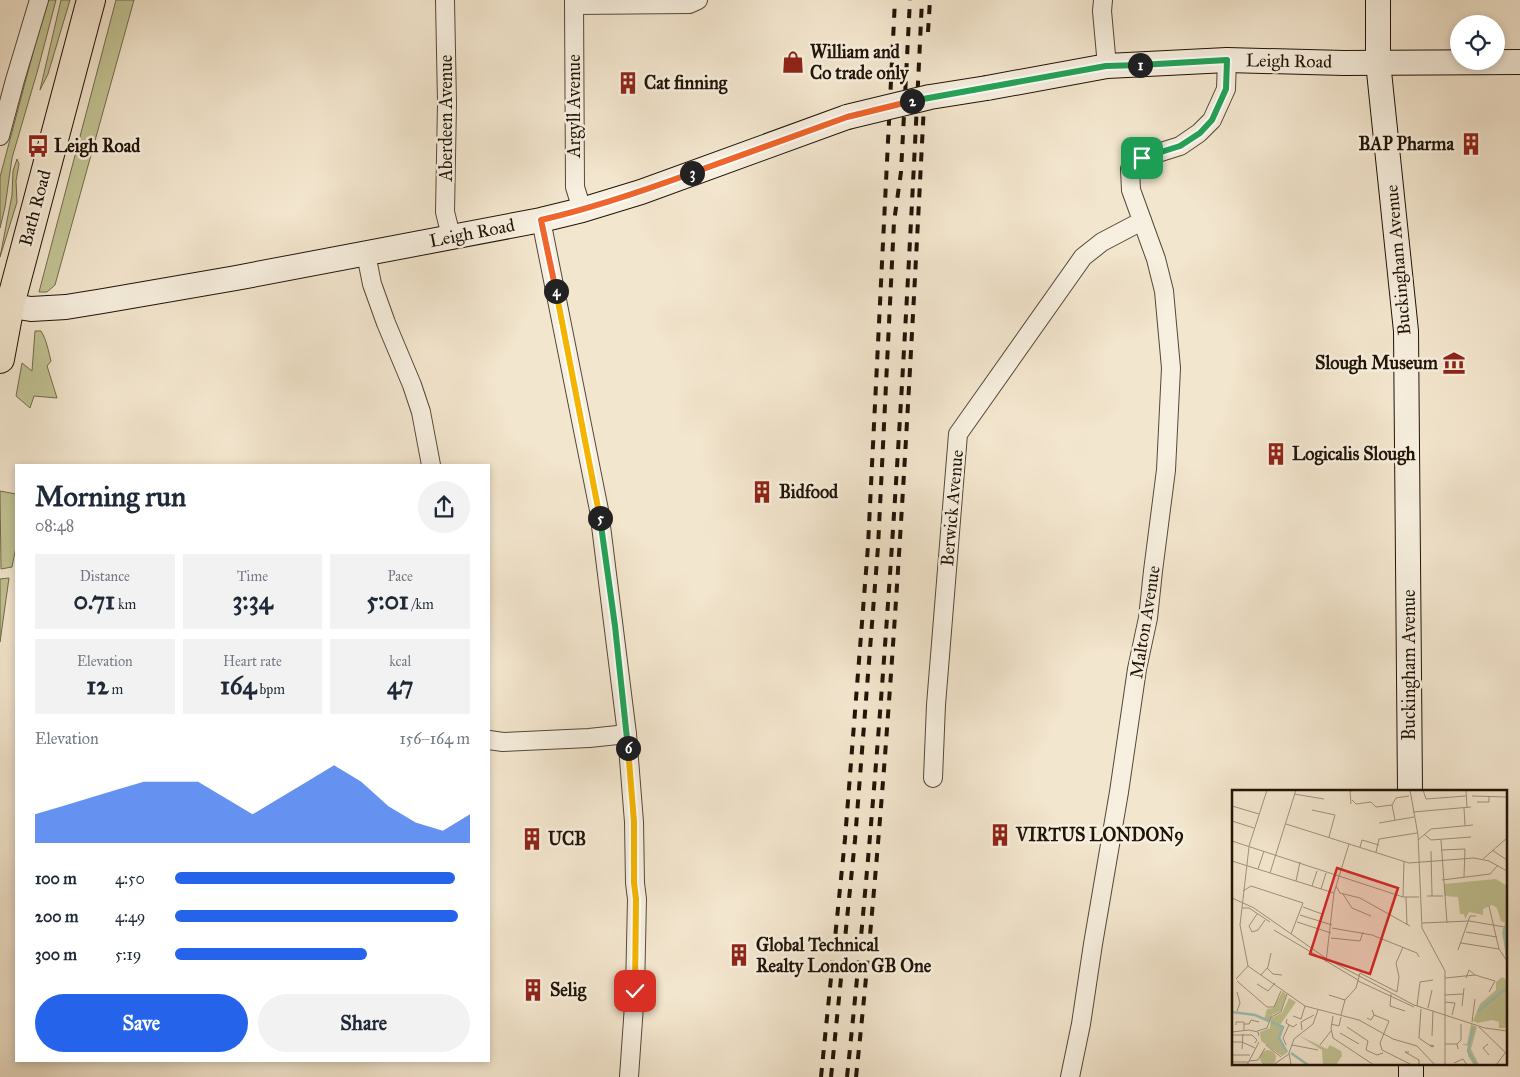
<!DOCTYPE html>
<html lang="en">
<head>
<meta charset="utf-8">
<style>
  :root { --surface:#fff; --page:#f2f2f3; --text:#1f2937; --muted:#747a83; --accent:#2563eb }
  body { margin:0; font-family:"IM FELL Great Primer",serif; background:var(--page); color:var(--text); height:100vh; display:flex; flex-direction:column; font-size:19px; white-space:nowrap }
  * { box-sizing:border-box; margin:0 }
  p { font-size:16px; color:var(--muted) }
  .icon { flex:none; width:28px; height:28px; fill:none; stroke:currentColor; stroke-width:2; stroke-linecap:round; stroke-linejoin:round }
  .map { position:relative; flex:1; overflow:hidden }
  .side { position:absolute; left:15px; top:464px; width:475px; height:598px; display:flex; flex-direction:column; background:var(--surface); border-radius:0px; box-shadow:0 2px 8px #0003 }
  .side>* { flex:none }
  .buttons { position:absolute; left:1450px; top:15px; display:grid; gap:10px }
  .buttons a { display:grid; place-items:center; width:55px; height:55px; border-radius:50%; background:var(--surface); box-shadow:0 2px 8px #0003; font-size:25px }
  .pin { position:absolute; display:grid; place-items:center; width:42px; height:42px; color:#fff; margin:-21px; border-radius:10px; box-shadow:0 2px 8px #0006 }
  .km { position:absolute; width:25px; height:25px; margin:-12px; border-radius:50%; background:#222; color:#fff; font-size:14px; line-height:25px; text-align:center }
  .round { display:grid; place-items:center; flex:none; width:52px; height:52px; border-radius:26px; background:var(--page) }
  .summary { display:flex; align-items:center; justify-content:space-between; height:85px; padding:0 20px }
  h1 { font-size:28px; font-weight:700; line-height:38px }
  .figures { display:grid; grid-template-columns:repeat(3,1fr); gap:8px; height:85px; padding:5px 20px }
  .figures div { display:grid; align-content:center; border-radius:0px; background:var(--page); text-align:center }
  .figures b { font-size:25px; font-weight:700 }
  .figures small { font-size:14px; font-weight:400 }
  .figures p { font-size:14px }
  .chart { height:140px; padding:10px 20px }
  .chart p { display:flex; justify-content:space-between }
  .chart svg { width:100%; height:90px; margin-top:5px; fill:var(--accent); opacity:.7 }
  .action { display:flex; gap:10px; margin-top:auto; padding:10px 20px }
  .action a { flex:1; height:58px; border-radius:30px; background:var(--accent); color:#fff; font-size:20px; font-weight:700; line-height:58px; text-align:center }
  .action a+a { background:var(--page); color:var(--text) }
  ul { padding:0 20px; list-style:none; font-size:16px }
  li { display:grid; grid-template-columns:80px 60px 1fr; align-items:center; height:38px }
  li i { height:12px; border-radius:6px; background:var(--accent) }
  .map>svg:first-child { display:block }
</style>
</head>
<body>
<div class="map">
<svg width="1520" height="1077" viewBox="0 0 1520 1077">
  <rect width="100%" height="100%" fill="#f3e6ce"/>
  <filter id="stains"><feTurbulence type="fractalNoise" baseFrequency=".004" numOctaves="4"/><feColorMatrix values="0 0 0 0 .2 0 0 0 0 .09 0 0 0 0 .02 0 0 0 .5 -.17"/></filter>
  <radialGradient id="worn" r=".72"><stop offset=".6" stop-color="#630" stop-opacity="0"/><stop offset="1" stop-color="#630" stop-opacity=".3"/></radialGradient>
  <g fill="#c2c394" stroke="#716b4e">
    <path d="M47,0H56L38,69L12,158L5,207L0,228V177Z"/>
    <path d="M61,0H70L48,74L40,90Z"/>
    <path d="M116,0H134L55,285L47,292H39Z"/>
    <path d="M17,159L19,164L16,181L17,202L0,257L12,195L13,171Z"/>
    <path d="M35,331H41C47,341 48,350 51,361L47,366L57,398L34,396L30,408L16,396L22,363L32,371Z"/>
    <path d="M0,491L16,494V547L12,567L1,569Z"/>
    <path d="M9,578L0,642V579Z"/>
  </g>
  <g fill="none" stroke-linecap="round" stroke-linejoin="round">
    <defs>
      <g id="street">
        <path d="M445,0L447,103L445,212L451,236"/>
        <path d="M574,0L575,187L582,210"/>
        <path d="M1103,0L1102,11L1107,66"/>
        <path d="M574,5L689,4L698,0"/>
        <path d="M0,136L15,80L39,0"/>
        <path d="M541,220L599,510L627,734L634,822L635,883L637,899L635,991L629,1077"/>
        <path d="M366,254L372,284L386,323L412,385L421,412L431,465"/>
        <path d="M489,740L503,742L589,738L627,734"/>
        <path d="M933,778L936,705L958,434L1083,257L1102,242L1142,221"/>
        <path d="M1070,1077L1081,1024L1093,944L1119,792L1137,669L1148,618L1153,571L1166,470L1171,368L1164,291L1156,259L1131,190L1130,169L1142,158L1180,146L1199,133L1212,120L1226,89L1227,60"/>
      </g>
      <g id="secondary">
        <path d="M1378,0V62L1406,331L1410,791"/>
        <path d="M987,88L1107,66L1227,60L1344,63L1520,62"/>
        <path d="M0,304L31,309L66,307L103,301L236,278L541,220L582,210L641,192L847,117"/>
        <path d="M1411,1063V1077"/>
      </g>
      <path id="primary" d="M0,359L10,305L91,0"/>
    </defs>
    <use href="#street" stroke="#554839" stroke-width="20"/>
    <use href="#secondary" stroke="#201307" stroke-width="26"/>
    <use href="#primary" stroke="#201307" stroke-width="30"/>
    <use href="#street" stroke="#f7efdf" stroke-width="18"/>
    <use href="#secondary" stroke="#f7efdf" stroke-width="24"/>
    <use href="#primary" stroke="#f3e6ce" stroke-width="28"/>
    <g stroke="#201307" stroke-width="4" stroke-dasharray="9 9" stroke-linecap="butt">
      <path d="M928,32L930,0"/>
      <path d="M821,1077L845,839L868,546L895,0"/>
      <path d="M831,1077L855,840L878,547L894,222L901,172L910,0"/>
      <path d="M847,1077C885,719 905,359 922,0"/>
      <path d="M856,1077C891,747 908,416 925,85"/>
    </g>
    <defs>
      <path id="secondary-bridge" d="M847,117L930,97L987,88"/>
    </defs>
    <use href="#secondary-bridge" stroke="#201307" stroke-width="26" stroke-linecap="butt"/>
    <use href="#secondary-bridge" stroke="#f7efdf" stroke-width="24"/>
  </g>
  <g fill="none" stroke-linecap="round" stroke-linejoin="round">
    <defs>
      <path id="split-1" d="M1140,65L1227,60L1226,89L1212,120L1200,133L1180,146L1142,158"/>
      <path id="split-2" d="M912,101L1106,66L1140,65"/>
      <path id="split-3" d="M692,173L847,117L912,101"/>
      <path id="split-4" d="M556,291L541,220C593,208 643,191 692,173"/>
      <path id="split-5" d="M556,291L600,518"/>
      <path id="split-6" d="M600,518L615,626L628,748"/>
      <path id="split-7" d="M628,748L634,822V883L636,899L635,991"/>
    </defs>
    <use href="#split-1" stroke="#fff" stroke-width="10"/>
    <use href="#split-2" stroke="#fff" stroke-width="10"/>
    <use href="#split-3" stroke="#fff" stroke-width="10"/>
    <use href="#split-4" stroke="#fff" stroke-width="10"/>
    <use href="#split-5" stroke="#fff" stroke-width="10"/>
    <use href="#split-6" stroke="#fff" stroke-width="10"/>
    <use href="#split-7" stroke="#fff" stroke-width="10"/>
    <use href="#split-1" stroke="#22a559" stroke-width="6"/>
    <use href="#split-2" stroke="#22a559" stroke-width="6"/>
    <use href="#split-3" stroke="#f0652b" stroke-width="6"/>
    <use href="#split-4" stroke="#f0652b" stroke-width="6"/>
    <use href="#split-5" stroke="#f5b400" stroke-width="6"/>
    <use href="#split-6" stroke="#22a559" stroke-width="6"/>
    <use href="#split-7" stroke="#f5b400" stroke-width="6"/>
  </g>
  <defs>
    <symbol id="shop-bare" viewBox="-9 -9 18 18"><path d="M-5-2.5h2.3a2.7 3.5 0 0 1 5.4 0H5L5.5 6h-11ZM-1.5-2.5h3a1.5 2.3 0 0 0-3 0Z" fill="#8f2418" stroke="#f7efdf" stroke-width="2.5" paint-order="stroke"/></symbol>
    <symbol id="building-bare" viewBox="-9 -9 18 18"><path d="M-4-6H4V6H1V3H-1V6H-4ZM-2.5-4.3h1.7v1.8h-1.7ZM.8-4.3h1.7v1.8H.8ZM-2.5-1h1.7V.8h-1.7ZM.8-1h1.7V.8H.8Z" fill="#8f2418" stroke="#f7efdf" stroke-width="2.5" paint-order="stroke"/></symbol>
    <symbol id="bus-bare" viewBox="-9 -9 18 18"><path d="M-5-6H5V4H4V6H2V4H-2V6H-4V4H-5ZM-3.5-4V0h7V-4ZM-3.5 1.2v1.5H-2V1.2ZM2 1.2v1.5H3.5V1.2Z" fill="#8f2418" stroke="#f7efdf" stroke-width="2.5" paint-order="stroke"/></symbol>
    <symbol id="museum-bare" viewBox="-9 -9 18 18"><path d="M0-6L6-3V-2H-6V-3ZM-5-1h2V3h-2ZM-1-1h2V3h-2ZM3-1h2V3H3ZM-6 4H6V6H-6Z" fill="#8f2418" stroke="#f7efdf" stroke-width="2.5" paint-order="stroke"/></symbol>
  </defs>
  <g fill-rule="evenodd">
    <use href="#shop-bare" x="777" y="46" width="32" height="32"/>
    <use href="#building-bare" x="612" y="67" width="32" height="32"/>
    <use href="#building-bare" x="1455" y="128" width="32" height="32"/>
    <use href="#bus-bare" x="22" y="130" width="32" height="32"/>
    <use href="#museum-bare" x="1438" y="347" width="32" height="32"/>
    <use href="#building-bare" x="1260" y="438" width="32" height="32"/>
    <use href="#building-bare" x="746" y="476" width="32" height="32"/>
    <use href="#building-bare" x="984" y="819" width="32" height="32"/>
    <use href="#building-bare" x="516" y="823" width="32" height="32"/>
    <use href="#building-bare" x="723" y="939" width="32" height="32"/>
    <use href="#building-bare" x="517" y="974" width="32" height="32"/>
  </g>
  <g text-anchor="middle" stroke-width="5" stroke-linejoin="round" paint-order="stroke">
    <g font-size="18" font-weight="bold" fill="#201307" stroke="#f7efdf" text-anchor="start">
      <text x="810" y="58">William and<tspan x="810" dy="21">Co trade only</tspan></text>
      <text x="644" y="89">Cat finning</text>
      <text x="1454" y="150" text-anchor="end">BAP Pharma</text>
      <text x="54" y="152">Leigh Road</text>
      <text x="1438" y="369" text-anchor="end">Slough Museum</text>
      <text x="1292" y="460">Logicalis Slough</text>
      <text x="779" y="498">Bidfood</text>
      <text x="1016" y="841">VIRTUS LONDON9</text>
      <text x="548" y="845">UCB</text>
      <text x="756" y="951">Global Technical<tspan x="756" dy="21">Realty London GB One</tspan></text>
      <text x="550" y="996">Selig</text>
    </g>
    <g font-size="18" fill="#201307" stroke="#f7efdf">
      <text transform="translate(1289 61) rotate(1)" y="6">Leigh Road</text>
      <text transform="translate(574 106) rotate(-90)" y="6">Argyll Avenue</text>
      <text transform="translate(446 118) rotate(-90)" y="6">Aberdeen Avenue</text>
      <text transform="translate(35 208) rotate(-75)" y="6">Bath Road</text>
      <text transform="translate(472 233) rotate(-11)" y="6">Leigh Road</text>
      <text transform="translate(1398 260) rotate(-95)" y="6">Buckingham Avenue</text>
      <text transform="translate(952 508) rotate(-85)" y="6">Berwick Avenue</text>
      <text transform="translate(1145 622) rotate(-81)" y="6">Malton Avenue</text>
      <text transform="translate(1409 665) rotate(-90)" y="6">Buckingham Avenue</text>
    </g>
  </g>
  <g transform="translate(1232 790)">
    <rect width="275" height="275" fill="#f3e6ce"/>
    <path d="M264,89L275,96V169L270,143L273,133L269,131L265,118L260,115L251,119V125L237,122L233,129L232,124H228L226,107L213,106L212,94ZM270,187L275,190V238H267V232L260,230L246,233L241,231L248,214L264,200V192ZM51,201L54,205L49,221L40,225L37,232L32,230L35,219L41,218ZM57,208L64,212L48,235L52,237L47,250L55,263L50,266L29,251L28,242L38,238L39,228L50,223ZM239,234L245,237L239,259L247,275H242L236,266V256L229,254H235ZM66,245L95,259L98,255L109,261L110,266L104,275H91L90,260ZM28 268a8 8 0 1 1 16 0a8 8 0 1 1-16 0Z" fill="#c2c394"/>
    <path fill="none" stroke="#9bc0b7" stroke-width="2.5" d="M272,138L275,168M246,221L275,198M0,222L23,225L37,231M39,232L51,237L47,248L55,262M241,237L236,261L244,275M59,263L76,275"/>
    <path fill="none" stroke="#9f927e" stroke-width="1" d="M178,0L186,45L190,138L213,181V275M191,0L194,9L234,6M234,0L235,18M62,4L92,9M240,6L275,7M120,10L124,14L139,12L144,17L160,15L163,30M245,12H257V6M119,14L118,1L124,0M160,15L164,8L177,6M0,16L27,24M232,18L233,36M80,20L103,25L97,47M181,22L239,17M0,31L22,38M147,33L182,27M54,34L177,73L242,68L257,71L275,81M192,44L199,50L239,47M186,50L199,39L241,35M209,50L215,133M0,51L171,107H187M17,56L35,0M17,57L8,135L16,176L73,216L127,230L161,249L185,256L203,275M128,57L130,50L147,55M209,60L233,59L232,87M260,60L275,70M199,61L200,106M144,62L147,49L185,43M251,69L275,48M0,71L102,103M26,79L32,61M38,83L64,0M210,90L258,84L266,75M64,91L68,72M80,96L85,81M104,96L108,103L128,108L178,136M89,99L94,83M11,101L19,96L71,113L59,144M111,104L120,118L139,126M195,106H211M171,107L172,71M174,107L175,135M0,108L22,118L95,169L182,215L253,238L275,241M257,116L267,159L275,171M71,117L90,124L88,132M10,118H17L38,132M25,124L17,136L20,142L26,140L33,130M68,125L100,135M65,132L99,143M190,133L237,131L273,137M100,138L140,145L185,163L187,167M42,140L126,190M234,142L265,147M99,148L128,151L131,142M229,153L267,159M226,160L238,126H244M94,172L102,103L117,54M35,178L41,184L50,185M29,185L36,177L39,163M213,188L243,185L263,191L257,202M234,188L237,180L243,185M4,189L16,176M5,191L35,217H42L49,201M126,191L182,217M25,194L36,201L43,193M159,204L158,216L173,221M97,205L113,210M213,205L231,204M213,212L223,213L220,225M185,216L188,192L201,190M230,216L232,198M196,218L200,200M189,219L187,248L200,257L202,256L198,255M5,221L8,213L5,202M109,225L113,210L124,198L128,183L165,202L167,187L164,173L171,157M142,225L157,231M61,226L69,229L73,216M101,226L99,238L101,248L142,275M135,228L139,230L142,225L140,220M55,229L54,233L61,237L65,234M157,231L148,253L150,260L180,275M240,232L243,209M12,234H17L19,230L27,232M99,234L107,236L109,227M4,235V232H12V240M115,237L136,251M247,237L275,264M70,240L69,232L82,225M25,241L35,238L39,227L49,222L55,204M0,242L17,240L26,242L27,246M108,243L127,254M0,245H20L25,250L23,253M200,246L201,221M136,251L134,260L145,265L151,263M0,252H10L23,258M213,254H225L226,259M225,254L229,250V234M256,254L251,258L257,265M34,255L49,267M54,255L51,248L57,235M60,255L86,260M88,255L99,241M10,259L11,244M177,262H173L187,270V275M0,265H18M17,271L26,270L33,258M0,272H16M222,273L231,269L235,275M15,275L27,252M41,275L57,264M59,275L57,263L62,249L81,234L86,220M264,275L273,263"/>
    <path fill="#d62828" fill-opacity="0.15" stroke="#d62828" stroke-width="2.5" d="M105,78L166,98L138,184L78,164Z"/>
    <rect width="275" height="275" fill="none" stroke="#201307" stroke-width="2.5"/>
  </g>
  <rect width="100%" height="100%" filter="url(#stains)"/>
  <rect width="100%" height="100%" fill="url(#worn)"/>
</svg>
<div class="buttons">
<a><svg class="icon" aria-label="locate" viewBox="0 0 24 24"><circle cx="12" cy="12" r="6"/><path d="M12 2v4M12 18v4M2 12h4M18 12h4"/></svg></a>
</div>
<div class="pin" style="left:1142px;top:158px;background:#1e9e55"><svg class="icon" aria-label="arrive" viewBox="0 0 24 24"><path d="M6 21V4h12l-3 4 3 4H6"/></svg></div>
<div class="pin" style="left:635px;top:991px;background:#d93025"><svg class="icon" aria-label="check" viewBox="0 0 24 24"><path d="M5 12l5 5 9-10"/></svg></div>
<b class="km" style="left:1140px;top:65px">1</b>
<b class="km" style="left:912px;top:101px">2</b>
<b class="km" style="left:692px;top:173px">3</b>
<b class="km" style="left:556px;top:291px">4</b>
<b class="km" style="left:600px;top:518px">5</b>
<b class="km" style="left:628px;top:748px">6</b>
<section class="side">
<div class="summary"><div><h1>Morning run</h1><p>08:48</p></div><a class="round"><svg class="icon" aria-label="share" viewBox="0 0 24 24"><path d="M12 15V3M7 8l5-5 5 5M5 13v7h14v-7"/></svg></a></div>
<div class="figures">
<div><p>Distance</p><b>0.71<small> km</small></b></div>
<div><p>Time</p><b>3:34</b></div>
<div><p>Pace</p><b>5:01<small> /km</small></b></div>
</div>
<div class="figures">
<div><p>Elevation</p><b>12<small> m</small></b></div>
<div><p>Heart rate</p><b>164<small> bpm</small></b></div>
<div><p>kcal</p><b>47</b></div>
</div>
<div class="chart"><p><span>Elevation</span>156–164 m</p>
<svg viewBox="0 0 160 44" preserveAspectRatio="none"><path d="M0 44V30L10 26L20 22L30 18L40 14L50 14L60 14L70 22L80 30L90 22L100 14L110 6L120 14L130 26L140 34L150 38L160 30V44z"/></svg>
</div>
<ul>
<li><b>100 m</b>4:50<i style="width:95%"></i></li>
<li><b>200 m</b>4:49<i style="width:96%"></i></li>
<li><b>300 m</b>5:19<i style="width:65%"></i></li>
</ul>
<div class="action"><a>Save</a><a>Share</a></div>
</section>
</div>
</body>
</html>
